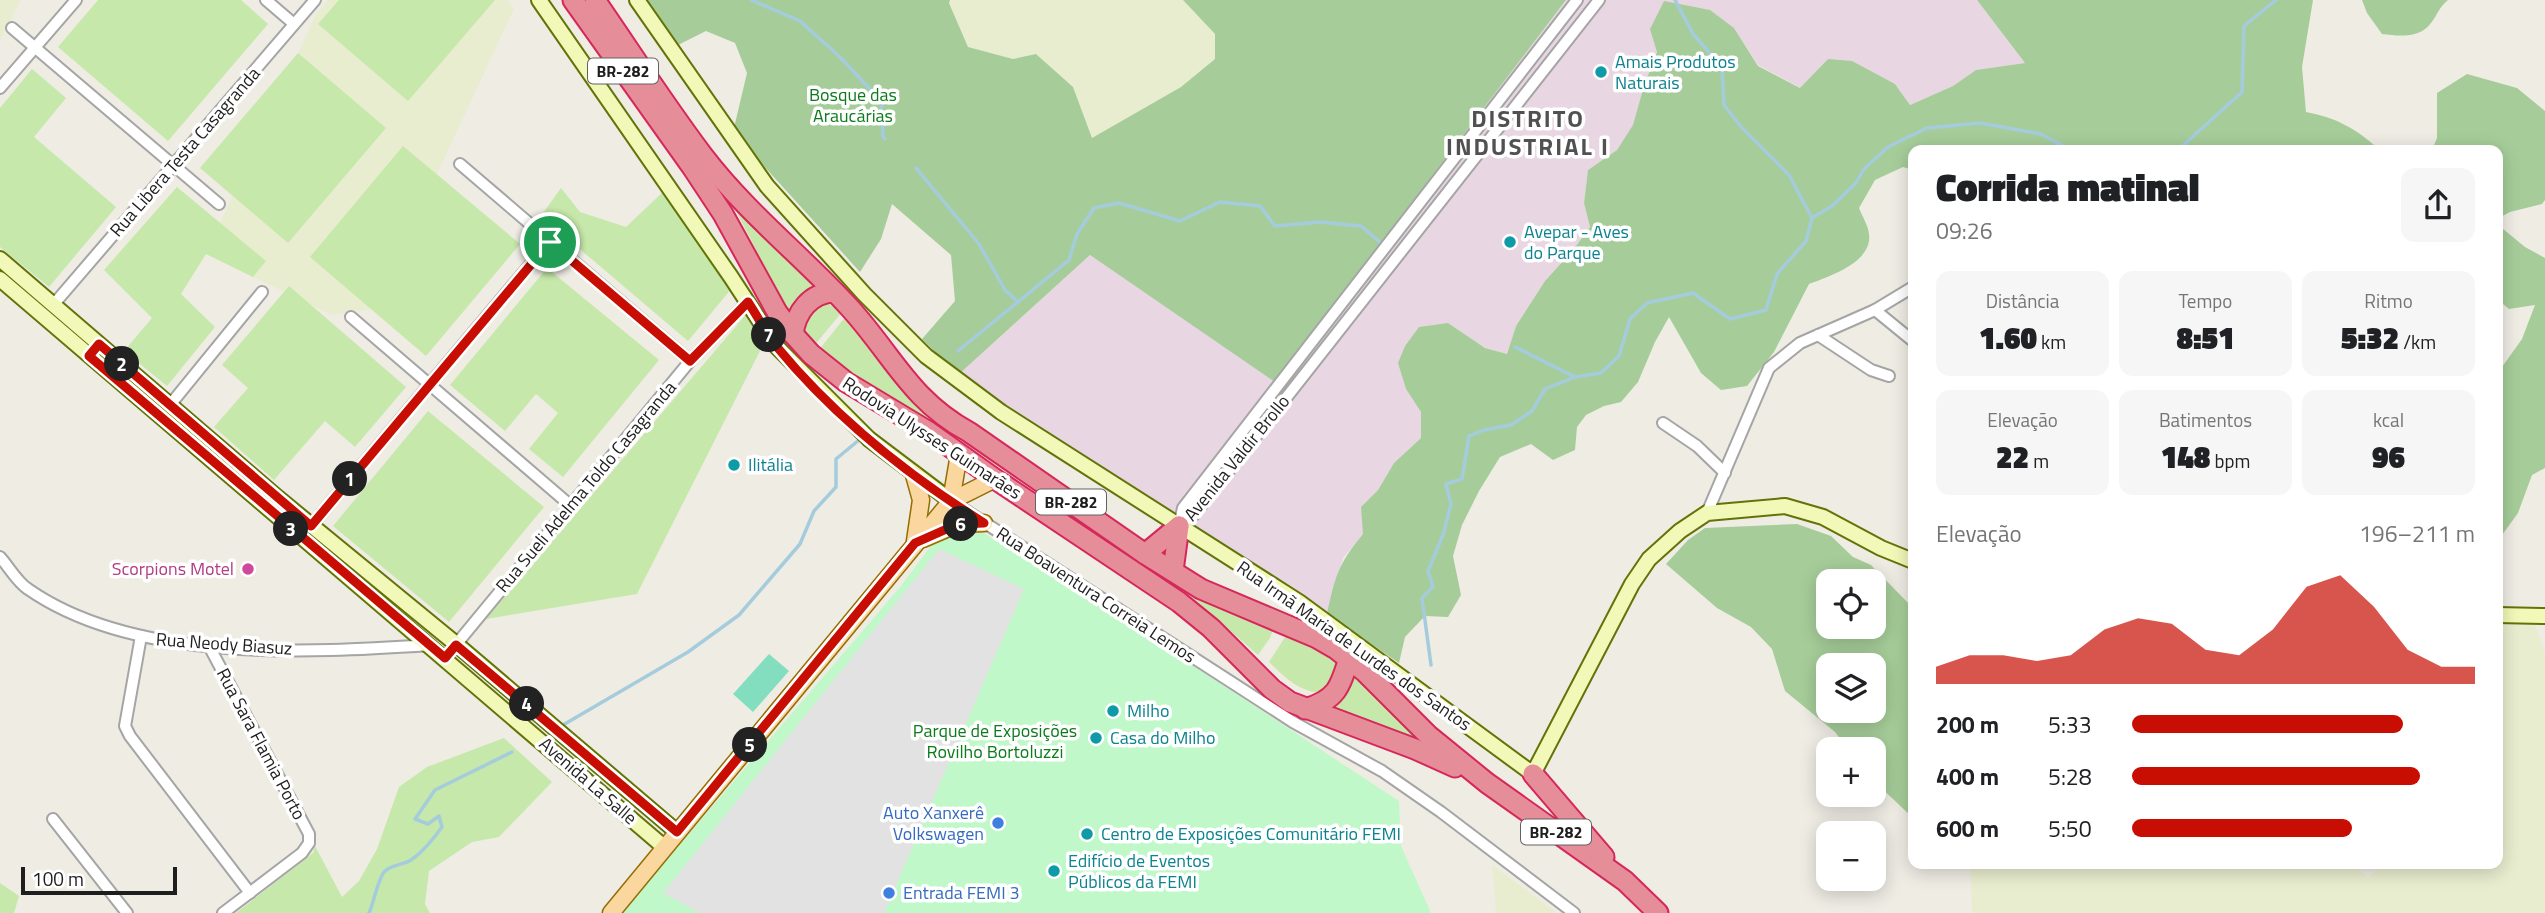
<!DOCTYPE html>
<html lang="pt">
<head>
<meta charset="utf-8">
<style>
  :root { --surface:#fff; --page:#f6f6f6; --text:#202124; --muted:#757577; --accent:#c80e03 }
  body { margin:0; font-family:"Titillium Web",sans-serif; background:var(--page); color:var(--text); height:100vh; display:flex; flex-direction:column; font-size:26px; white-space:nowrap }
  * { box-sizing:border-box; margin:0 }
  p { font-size:23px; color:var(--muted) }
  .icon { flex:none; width:38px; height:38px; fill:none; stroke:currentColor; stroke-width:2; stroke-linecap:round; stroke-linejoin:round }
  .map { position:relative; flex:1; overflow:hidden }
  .side { position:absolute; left:1908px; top:145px; width:595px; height:724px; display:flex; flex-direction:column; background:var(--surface); border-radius:14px; box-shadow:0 4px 18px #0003 }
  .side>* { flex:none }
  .buttons { position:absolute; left:1816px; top:569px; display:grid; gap:14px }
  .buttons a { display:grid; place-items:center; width:70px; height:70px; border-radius:14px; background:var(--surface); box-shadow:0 4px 18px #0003; font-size:35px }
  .scale { position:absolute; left:21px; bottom:18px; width:156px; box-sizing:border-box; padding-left:7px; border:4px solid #1e1e1e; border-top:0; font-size:19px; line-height:24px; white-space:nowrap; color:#1e1e1e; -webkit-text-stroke:5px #fff; paint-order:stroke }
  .pin { position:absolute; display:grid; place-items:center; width:60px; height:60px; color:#fff; margin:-30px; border:4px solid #fff; border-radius:50%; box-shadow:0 2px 7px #0007 }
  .km { position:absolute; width:35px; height:35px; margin:-18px; border-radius:50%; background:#222; color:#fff; font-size:19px; line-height:35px; text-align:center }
  .round { display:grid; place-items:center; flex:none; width:74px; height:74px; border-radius:14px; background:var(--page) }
  .overview { display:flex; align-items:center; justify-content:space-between; height:119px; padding:0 28px }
  h1 { font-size:38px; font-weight:800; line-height:52px }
  .metrics { display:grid; grid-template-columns:repeat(3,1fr); gap:10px; height:119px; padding:7px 28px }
  .metrics div { display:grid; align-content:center; border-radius:14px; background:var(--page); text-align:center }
  .metrics b { font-size:30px; font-weight:800 }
  .metrics small { font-size:19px; font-weight:400 }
  .metrics p { font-size:19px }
  .chart { height:196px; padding:14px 28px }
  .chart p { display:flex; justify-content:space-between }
  .chart svg { width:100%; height:126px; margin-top:7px; fill:var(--accent); opacity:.7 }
  ul { padding:0 28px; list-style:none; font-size:23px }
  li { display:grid; grid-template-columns:112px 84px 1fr; align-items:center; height:52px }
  li i { height:18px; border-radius:9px; background:var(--accent) }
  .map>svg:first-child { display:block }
</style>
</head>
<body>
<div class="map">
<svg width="2545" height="913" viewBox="0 0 2545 913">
  <rect width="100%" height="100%" fill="#efece4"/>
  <path fill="#e8d6e3" d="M1566,0H1977L2025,63L1976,70L1953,86L1910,105L1895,84L1828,59L1801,88L1758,65L1734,28L1657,52L1644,86L1634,125L1617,150L1588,170L1584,203L1590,227L1573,250L1545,281L1516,326L1507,354L1485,348L1448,323L1405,346L1399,364L1406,389L1421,412V438L1394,463L1378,490L1364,504L1363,534L1343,558L1327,614L958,375L1090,255L1275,381Z"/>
  <g fill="#e9edcf">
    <path d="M0,0H21L0,41Z"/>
    <path d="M328,0H508L514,9L374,309L332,315L206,254L316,14Z"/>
    <path d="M950,0H1183L1215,34L1216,58L1181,87L1092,138L1073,87L1036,54L1013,59L968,47L949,2Z"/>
    <path d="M2531,615L2545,651V913H1972L1970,865L2352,864L2368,878L2382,865L2497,864V616Z"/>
    <path d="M1492,865L1557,913H1496Z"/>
  </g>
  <g fill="#c6e8aa">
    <path d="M98,0H241L268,24L168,141L58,47Z"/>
    <path d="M339,0H495L408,101L318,24Z"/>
    <path d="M298,53L386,128L288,243L200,168Z"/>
    <path d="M32,69L66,98L34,137L116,207L49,287L0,247V108Z"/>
    <path d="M403,146L520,244L426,356L310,257Z"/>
    <path d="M177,187L266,261L253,277L206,254L181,294L215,327L167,386L124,351L152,318L104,270Z"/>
    <path d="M561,188L580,212L626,227L663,192L732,288L688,341L541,216Z"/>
    <path d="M729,197L769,243L817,283L797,297L789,314Z"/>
    <path d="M547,268L659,360L563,477L529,449L558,413L536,394L505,431L450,385Z"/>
    <path d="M289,286L406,387L355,447L325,421L274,480L214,427L248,388L222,365Z"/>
    <path d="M825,302L842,312L813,347L802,327L806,313Z"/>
    <path d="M749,311L765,341L637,594L486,619Z"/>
    <path d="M846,316C878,358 896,391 938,424L862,383L818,351Z"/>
    <path d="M428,411L544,507L449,622L333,526Z"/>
    <path d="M1192,597L1217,603L1275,624L1270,638L1258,655Z"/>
    <path d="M1289,631L1333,658L1337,668L1336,677L1322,693C1299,692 1285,677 1269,662Z"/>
    <path d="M1356,673L1439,751L1328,705C1346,702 1350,689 1356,673Z"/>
    <path d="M504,738L552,782L499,837L472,842L429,871L425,904L430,913H236L313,853L315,846L342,897L359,881L377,849L399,787L427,767Z"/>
    <path d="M0,883L19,896L14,913H0Z"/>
  </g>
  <g fill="#a6cd99" fill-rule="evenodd">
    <path d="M646,0H950L949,3L968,47L1013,59L1036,54L1073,87L1092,138L1181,87L1215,59V34L1183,0H1566L1275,382L1090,255L958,375L922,339L955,301L951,255L892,204L881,239L860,272L733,132L747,73L735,43L706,31L678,45Z"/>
    <path d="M1977,0H2313L2302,67L2306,112C2338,118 2356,129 2380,150H1913V170L1903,167L1875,180L1859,208C1862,216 1868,225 1869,234C1873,262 1830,276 1809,284L1774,352L1747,386L1721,390L1701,373L1669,317L1655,342L1638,382L1621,402L1604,406L1586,415L1577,427L1575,450L1553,460L1531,444L1500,457L1479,491L1462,525L1453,556L1461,595L1448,617L1425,616L1405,637L1399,663L1327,614C1335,577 1338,564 1363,534L1361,507L1378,490L1394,463L1421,438V412L1406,389L1398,363L1405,346L1419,327L1448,323L1485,348L1507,354L1516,326L1545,281L1573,250L1590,227L1584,203L1588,170L1617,150L1633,125L1644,86L1657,52L1650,29L1664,1L1710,10L1734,28L1758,66L1800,88L1828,59L1852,61L1895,84L1910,105L1953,86L1976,70L2025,63Z"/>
    <path d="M2362,0H2448C2440,6 2437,15 2431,23C2419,39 2399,36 2382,34L2367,13Z"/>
    <path d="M2467,74L2517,88L2545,111V200L2542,204L2510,212L2497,219V150H2432L2437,138V93Z"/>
    <path d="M2497,224L2525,247L2545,258V468L2532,475L2518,513L2497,542V374L2522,339L2535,305L2509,309L2497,299Z"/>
    <path d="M1797,524L1831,536L1853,557L1871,565L1913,608V818L1874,781V749H1848L1835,732L1785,691L1772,649L1751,627L1717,608L1666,564L1688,540L1705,528ZM1829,581H1874V626H1829ZM1829,665H1874V710H1829Z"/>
  </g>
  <path fill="#c1f8c9" d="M980,531L1058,577L1399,801L1401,846L1431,913H621L901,586L930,547L954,532Z"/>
  <path fill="#83ddbf" d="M769,654L789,671L753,712L733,694Z"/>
  <path fill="#e2e2e2" d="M939,549L1024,589L884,913H700L663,893Z"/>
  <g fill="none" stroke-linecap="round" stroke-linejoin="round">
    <g stroke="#a5ccdc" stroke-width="3.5">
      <path d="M751,0L800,21L840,57L881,101L883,137L885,139"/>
      <path d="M1675,0L1693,34L1722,67L1724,105L1742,128L1789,175L1812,218"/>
      <path d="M2178,150L2242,92L2244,26L2276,0"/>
      <path d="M916,168L979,244L1005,290L1018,302"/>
      <path d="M1515,347L1575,377"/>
      <path d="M958,351L1069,260L1077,234L1094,208L1119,203L1180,221L1220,202L1260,206L1275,226L1320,222L1361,226L1380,242"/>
      <path d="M1431,665L1422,598L1433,587L1428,571L1443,535L1451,504L1446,484L1462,479L1469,436L1484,430L1511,425L1532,411L1545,389L1575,377L1601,373L1619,356L1630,319L1647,303L1693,293L1730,319L1766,310L1777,274L1806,241L1812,218L1832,206L1856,183L1864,169L1888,147L1927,128L1980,123L2041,134L2071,150"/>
      <path d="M563,725L688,652L739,615L800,544L814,511L836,487V459L859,440"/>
      <path d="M369,913C374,902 378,878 385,871C391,865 403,865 411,860C423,852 434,838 442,827L439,816L428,824L415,819L435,790L512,752"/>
    </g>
    <defs>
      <g id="street">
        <path d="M266,0L294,24"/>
        <path d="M1577,0L1183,508L1179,526L1194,515L1599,0"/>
        <path d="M12,28L219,204"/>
        <path d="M0,88L76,0"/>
        <path d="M460,164L690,361"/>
        <path d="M54,304L315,0"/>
        <path d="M1875,310L1913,341"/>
        <path d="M351,317L570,505"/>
        <path d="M1818,335L1871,370L1889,376"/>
        <path d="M170,405L262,292"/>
        <path d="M1663,423L1697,446L1725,473"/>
        <path d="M951,501L1293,722L1382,771L1441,812L1574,913"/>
        <path d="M1707,513L1769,368L1800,343L1875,310L1913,287"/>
        <path d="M311,526L550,241"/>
        <path d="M0,557C9,567 17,582 28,589C134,663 307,653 431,645"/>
        <path d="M141,636L125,726L130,736L250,893"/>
        <path d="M209,646L309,834V843L302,853L223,913"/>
        <path d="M445,658L690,361L748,302"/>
        <path d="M53,819L127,913"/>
      </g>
      <g id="secondary">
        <path d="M539,0L731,277L776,346L869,439L951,501"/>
        <path d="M637,0L767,186L864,294L926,356L1001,412L1299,602L1533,774L1632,584L1649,559L1680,531L1707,513L1785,506L1823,517L1881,548L1913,561"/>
        <path d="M0,259L278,498L456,644L677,832"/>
        <path d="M0,279L664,847"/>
        <path d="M2497,615L2545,616"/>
      </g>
      <g id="primary">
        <path d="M914,475L921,500L915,541"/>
        <path d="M951,501L959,454"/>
        <path d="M923,539L958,524L984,523"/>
        <path d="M611,913L951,501L995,479"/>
      </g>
      <g id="highway">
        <path d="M573,0L692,167L723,214L777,312L793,334L811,354L846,382L929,432L995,479L1179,602L1211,628L1272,689L1290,702L1415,749L1455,767"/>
        <path d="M595,0C631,52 666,107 704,157C747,213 802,256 849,307C892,354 910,400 969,432L1145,554L1201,589L1317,638L1336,649L1365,672L1428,735L1487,783L1625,881L1658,913"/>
        <path d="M793,334C796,312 810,293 834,292"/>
        <path d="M1145,554L1179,526"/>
        <path d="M1173,571L1179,526"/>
        <path d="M1305,709C1336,700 1340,688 1349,658"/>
        <path d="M1533,774L1604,857"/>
      </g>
    </defs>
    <use href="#street" stroke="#a5a5a5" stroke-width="14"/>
    <use href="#secondary" stroke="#627307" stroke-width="18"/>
    <use href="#primary" stroke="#956d02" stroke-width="19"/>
    <use href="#highway" stroke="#d7275a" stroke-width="23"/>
    <use href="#street" stroke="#fff" stroke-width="10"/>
    <use href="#secondary" stroke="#f2f8b8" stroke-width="14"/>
    <use href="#primary" stroke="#fad79e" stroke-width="16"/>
    <use href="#highway" stroke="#e58d98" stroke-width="19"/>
  </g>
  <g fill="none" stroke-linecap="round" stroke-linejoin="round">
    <defs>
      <path id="route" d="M550,242L690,361L748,302C758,317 766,333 777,347C834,416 909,476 984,523L958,524L915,543L677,832L456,645L445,658L89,356L99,344L311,526Z"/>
    </defs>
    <use href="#route" stroke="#fff" stroke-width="14"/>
    <use href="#route" stroke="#c80e03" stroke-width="9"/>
  </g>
  <g fill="#0f9aa8" stroke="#fff" stroke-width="2.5">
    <circle cx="1601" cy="72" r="7"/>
    <circle cx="1510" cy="242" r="7"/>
    <circle cx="734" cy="465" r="7"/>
    <circle cx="1113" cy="711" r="7"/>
    <circle cx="1096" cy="738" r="7"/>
    <circle cx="1087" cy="834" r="7"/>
    <circle cx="1054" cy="871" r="7"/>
  </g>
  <circle fill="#d1479c" stroke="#fff" stroke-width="2.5" cx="248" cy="569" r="7"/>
  <g fill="#3f7fe0" stroke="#fff" stroke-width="2.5">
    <circle cx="998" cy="823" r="7"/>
    <circle cx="889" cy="893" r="7"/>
  </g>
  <g text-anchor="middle" stroke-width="7" stroke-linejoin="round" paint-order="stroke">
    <g fill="#fff" stroke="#626262" stroke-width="2">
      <rect x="588" y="58.5" width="70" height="25" rx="5"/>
      <rect x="1036" y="489.5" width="70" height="25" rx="5"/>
      <rect x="1521" y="819.5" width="70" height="25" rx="5"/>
    </g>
    <g font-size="16" font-weight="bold" fill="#1e1e1e">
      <text x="623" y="77">BR-282</text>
      <text x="1071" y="508">BR-282</text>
      <text x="1556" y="838">BR-282</text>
    </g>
    <g font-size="18" fill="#0d838f" stroke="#fff" text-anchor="start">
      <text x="1615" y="68">Amais Produtos<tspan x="1615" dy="21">Naturais</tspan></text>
      <text x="1524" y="238">Avepar - Aves<tspan x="1524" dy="21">do Parque</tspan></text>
      <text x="748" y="471">Ilitália</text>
      <text x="1127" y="717">Milho</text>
      <text x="1110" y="744">Casa do Milho</text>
      <text x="1101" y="840">Centro de Exposições Comunitário FEMI</text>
      <text x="1068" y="867">Edifício de Eventos<tspan x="1068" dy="21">Públicos da FEMI</tspan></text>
    </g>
    <g font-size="18" fill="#0d7b1c" stroke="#fff">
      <text x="853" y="101">Bosque das<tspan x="853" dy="21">Araucárias</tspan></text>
      <text x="995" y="737">Parque de Exposições<tspan x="995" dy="21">Rovilho Bortoluzzi</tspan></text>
    </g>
    <g font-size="18" fill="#1e1e1e" stroke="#fff">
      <text transform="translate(185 152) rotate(-49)" y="6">Rua Libera Testa Casagranda</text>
      <text transform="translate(932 438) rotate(33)" y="6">Rodovia Ulysses Guimarães</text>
      <text transform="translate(1237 458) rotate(-51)" y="6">Avenida Valdir Brollo</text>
      <text transform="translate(586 487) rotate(-50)" y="6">Rua Sueli Adelma Toldo Casagranda</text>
      <text transform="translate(1096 595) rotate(33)" y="6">Rua Boaventura Correia Lemos</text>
      <text transform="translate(224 644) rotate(4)" y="6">Rua Neody Biasuz</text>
      <text transform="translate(1354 646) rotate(35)" y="6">Rua Irmã Maria de Lurdes dos Santos</text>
      <text transform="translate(261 744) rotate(62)" y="6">Rua Sara Flamia Porto</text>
      <text transform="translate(588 781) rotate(41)" y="6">Avenida La Salle</text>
    </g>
    <g font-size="18" fill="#b23c85" stroke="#fff" text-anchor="end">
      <text x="234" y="575">Scorpions Motel</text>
    </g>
    <g font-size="18" fill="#366cbe" stroke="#fff" text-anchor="end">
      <text x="984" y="819">Auto Xanxerê<tspan x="984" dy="21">Volkswagen</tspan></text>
      <text x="903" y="899" text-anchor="start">Entrada FEMI 3</text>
    </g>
    <g font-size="24" font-weight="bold" letter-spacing="2" fill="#515151" stroke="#fff">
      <text x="1528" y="127">DISTRITO<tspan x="1528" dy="28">INDUSTRIAL I</tspan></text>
    </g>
  </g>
</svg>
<div class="buttons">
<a><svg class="icon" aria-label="locate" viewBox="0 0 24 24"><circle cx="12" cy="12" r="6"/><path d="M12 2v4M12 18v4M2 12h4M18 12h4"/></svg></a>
<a><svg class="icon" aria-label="layers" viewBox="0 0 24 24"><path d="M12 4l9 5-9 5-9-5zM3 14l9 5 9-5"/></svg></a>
<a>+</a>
<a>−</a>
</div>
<div class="scale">100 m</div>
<div class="pin" style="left:550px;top:242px;background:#1e9e55"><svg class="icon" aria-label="arrive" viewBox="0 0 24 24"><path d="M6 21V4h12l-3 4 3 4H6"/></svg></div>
<b class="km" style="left:350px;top:479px">1</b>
<b class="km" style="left:122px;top:364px">2</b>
<b class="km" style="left:291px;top:529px">3</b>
<b class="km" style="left:527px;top:704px">4</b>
<b class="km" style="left:750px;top:745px">5</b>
<b class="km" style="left:961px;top:524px">6</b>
<b class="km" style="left:769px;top:335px">7</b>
<section class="side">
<div class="overview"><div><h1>Corrida matinal</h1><p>09:26</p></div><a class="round"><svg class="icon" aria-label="share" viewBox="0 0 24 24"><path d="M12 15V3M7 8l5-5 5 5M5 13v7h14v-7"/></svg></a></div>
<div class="metrics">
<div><p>Distância</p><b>1.60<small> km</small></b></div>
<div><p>Tempo</p><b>8:51</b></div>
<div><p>Ritmo</p><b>5:32<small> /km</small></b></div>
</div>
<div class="metrics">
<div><p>Elevação</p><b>22<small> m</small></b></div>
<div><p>Batimentos</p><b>148<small> bpm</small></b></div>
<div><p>kcal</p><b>96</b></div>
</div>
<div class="chart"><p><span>Elevação</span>196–211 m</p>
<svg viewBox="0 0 160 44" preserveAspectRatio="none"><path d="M0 44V38L10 34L20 34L30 36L40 34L50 25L60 21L70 23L80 32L90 34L100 25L110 10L120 6L130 17L140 32L150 38L160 38V44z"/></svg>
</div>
<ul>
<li><b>200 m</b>5:33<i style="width:79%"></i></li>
<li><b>400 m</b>5:28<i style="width:84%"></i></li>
<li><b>600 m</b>5:50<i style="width:64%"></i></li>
</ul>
</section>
</div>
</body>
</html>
